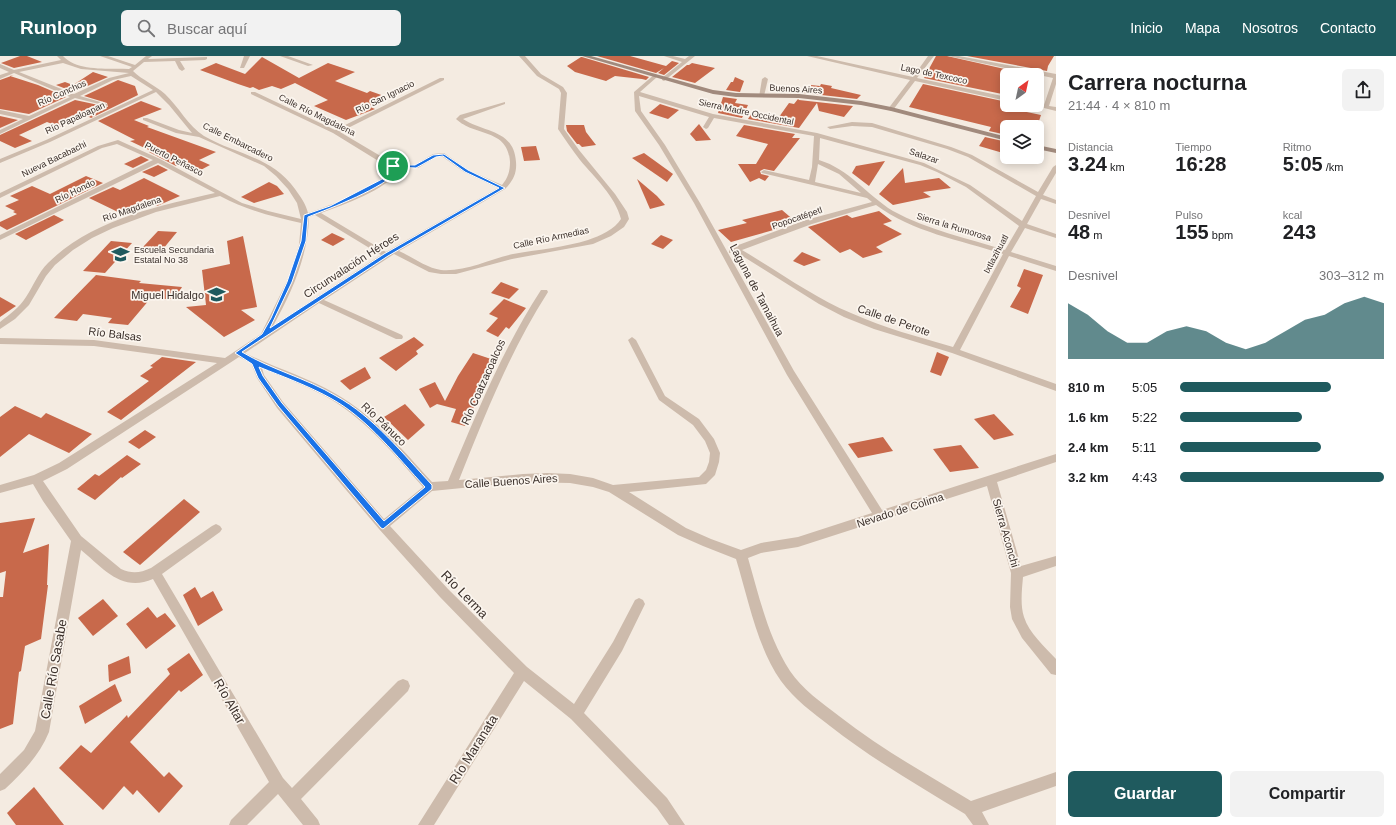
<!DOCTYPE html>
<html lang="es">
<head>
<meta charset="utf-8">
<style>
  :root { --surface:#fff; --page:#f2f2f2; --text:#202124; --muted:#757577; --accent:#1f5a5e }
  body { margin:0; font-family:Arial,sans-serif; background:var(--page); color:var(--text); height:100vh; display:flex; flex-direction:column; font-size:15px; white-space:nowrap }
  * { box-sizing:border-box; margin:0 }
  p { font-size:13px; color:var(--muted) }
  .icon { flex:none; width:22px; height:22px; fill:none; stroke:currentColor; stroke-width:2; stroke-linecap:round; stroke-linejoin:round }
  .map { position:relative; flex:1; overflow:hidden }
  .details { display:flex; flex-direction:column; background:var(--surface); width:340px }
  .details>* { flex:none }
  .needle { width:26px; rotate:33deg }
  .fabs { position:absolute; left:1000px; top:12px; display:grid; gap:8px }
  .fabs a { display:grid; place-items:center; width:44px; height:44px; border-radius:6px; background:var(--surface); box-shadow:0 2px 10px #0003; font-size:20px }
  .pin { position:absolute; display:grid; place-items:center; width:34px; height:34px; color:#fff; margin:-17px; border:2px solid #fff; border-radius:50%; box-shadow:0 1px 4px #0007 }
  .round { display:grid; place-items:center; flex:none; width:42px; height:42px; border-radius:6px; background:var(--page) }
  .summary { display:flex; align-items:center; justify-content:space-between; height:68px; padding:0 12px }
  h1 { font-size:22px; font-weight:700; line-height:30px }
  .stats { display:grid; grid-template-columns:repeat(3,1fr); gap:6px; height:68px; padding:4px 12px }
  .stats div { display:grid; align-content:center }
  .stats b { font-size:20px; font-weight:700 }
  .stats small { font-size:11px; font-weight:400 }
  .stats p { font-size:11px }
  .chart { height:112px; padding:8px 12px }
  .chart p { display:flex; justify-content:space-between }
  .chart svg { width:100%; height:72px; margin-top:4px; fill:var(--accent); opacity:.7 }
  .primary-button { display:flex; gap:8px; margin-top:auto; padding:8px 12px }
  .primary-button a { flex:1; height:46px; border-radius:6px; background:var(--accent); color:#fff; font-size:16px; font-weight:700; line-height:46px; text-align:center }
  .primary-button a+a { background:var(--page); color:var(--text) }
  ul { padding:0 12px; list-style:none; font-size:13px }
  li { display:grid; grid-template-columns:64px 48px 1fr; align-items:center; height:30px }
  li i { height:10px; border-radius:5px; background:var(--accent) }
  header { display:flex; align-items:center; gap:24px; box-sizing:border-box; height:56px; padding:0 20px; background:var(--accent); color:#fff }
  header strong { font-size:19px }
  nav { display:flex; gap:22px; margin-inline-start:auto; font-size:14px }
  .search { width:280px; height:36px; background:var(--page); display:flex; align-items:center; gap:10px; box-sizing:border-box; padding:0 14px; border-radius:6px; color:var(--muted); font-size:15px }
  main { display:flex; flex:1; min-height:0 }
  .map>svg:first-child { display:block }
</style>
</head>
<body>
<header>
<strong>Runloop</strong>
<div class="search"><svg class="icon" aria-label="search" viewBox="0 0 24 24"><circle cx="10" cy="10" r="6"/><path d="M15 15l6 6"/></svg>Buscar aquí</div>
<nav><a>Inicio</a><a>Mapa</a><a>Nosotros</a><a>Contacto</a></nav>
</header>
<main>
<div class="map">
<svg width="1056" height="769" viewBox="0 0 1056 769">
  <rect width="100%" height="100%" fill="#f4ebe1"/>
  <g fill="#c8694b">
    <path d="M20,0H27L42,6L14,12L1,7Z"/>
    <path d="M597,0H630L666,10L672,5L679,7L664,19L658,17L664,12L656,17Z"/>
    <path d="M936,0H947L1031,19L1007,16V39L924,22Z"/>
    <path d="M967,0H1054L1048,10L1047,15Z"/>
    <path d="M262,1L299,22L328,7L355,16L335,25L367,37L370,35L387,41L370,51L375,53L346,64L314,50L328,44L295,27L281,33L272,30L259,34L253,31L250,32L238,28L200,14L216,7L245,18Z"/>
    <path d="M581,1H582L649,21L646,24L642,23L615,20L606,25L575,16L567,10Z"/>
    <path d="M692,7L715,12L695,27L672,21L687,9H689Z"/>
    <path d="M93,16L108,21L74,36L56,29L65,26L73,29Z"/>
    <path d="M14,19L10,20L38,29L66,41L29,58L0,53V24Z"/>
    <path d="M735,21L744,25L740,36L726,34L731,26H733Z"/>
    <path d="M118,24L135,30L138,39L91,62L87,60L60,71L47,66L19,79L32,85L15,92L0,85V79L75,44L108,51L107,47L84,40Z"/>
    <path d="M821,28L832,30L831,32L861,39L857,43L804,37L811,29L820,30Z"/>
    <path d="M923,28L1007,46V52L1041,59L1037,71H1007V79L989,75L991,71L909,51Z"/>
    <path d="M723,41L737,43L735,47L748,49L742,62L718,57Z"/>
    <path d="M798,43L799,44L853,50L844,61L819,55L817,47L799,72L748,63L751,58L779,61L789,47L794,48Z"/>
    <path d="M141,45L162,53L134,64L149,70L147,71L216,96L199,104L210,109L197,116L180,108L176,110L149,96L151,95L130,85L135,84L98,65Z"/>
    <path d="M660,48L679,54L668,63L649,57Z"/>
    <path d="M0,60L18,64L0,72Z"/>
    <path d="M699,68L711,84L696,85L690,78Z"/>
    <path d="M566,69H584L586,76L596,89L582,91L579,88H577L567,75Z"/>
    <path d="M744,69L795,78L792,82H800L774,115L764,113L760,115L761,118L769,120L765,125L759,122L750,126L738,108H756L768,88L736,80Z"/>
    <path d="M985,81L1007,86V90L1003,97L979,90Z"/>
    <path d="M536,90L540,104L524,105L521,91Z"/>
    <path d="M644,97L673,118L667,126L632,102Z"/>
    <path d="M141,100L149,104L133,112L124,108Z"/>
    <path d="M885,105L869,130L852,117L856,110Z"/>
    <path d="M158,109L168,114L154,121L142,116Z"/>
    <path d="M903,112L905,127L939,122L951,132L923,136L931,141L893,149L879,138Z"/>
    <path d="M86,120L103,127L7,174L0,170V166L17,158L13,156L15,155L5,150L19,144L10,140L32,130L50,138Z"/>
    <path d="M144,122L180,140L157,150L145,143L120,157L89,142L113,131L120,134Z"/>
    <path d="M637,123L657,140L665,149L650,153Z"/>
    <path d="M269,126L277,130L284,138L254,147L241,141Z"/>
    <path d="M782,154L796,166L774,171L777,173L731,186L718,174L747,167L742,164Z"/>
    <path d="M879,155L892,165L883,168L902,178L876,191L883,196L863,202L850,193L840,197L808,171L847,159L852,162Z"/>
    <path d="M54,159L64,164L26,184L15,178Z"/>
    <path d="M158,175L177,176L163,193L143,191Z"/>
    <path d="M332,177L345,183L333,190L321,184Z"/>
    <path d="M661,179L673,184L663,193L651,188Z"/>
    <path d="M243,180L257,251L241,254L255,264L224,281L186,251L206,249L202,214L230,208L227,185Z"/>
    <path d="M111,185L132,187L105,217L83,215Z"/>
    <path d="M802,196L821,204L804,210L793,205Z"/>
    <path d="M1024,213L1043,219L1028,258L1010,251L1021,232L1017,230Z"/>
    <path d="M96,219L141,225L139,227L182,231L175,243H150L128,269L108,267L112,262L83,258L77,265L54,262Z"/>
    <path d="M501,226L519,233L509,243L491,237Z"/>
    <path d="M0,241L16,250L0,261Z"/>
    <path d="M504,243L526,252L509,273L506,271L498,281L486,275L498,262L489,258Z"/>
    <path d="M414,281L424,289L416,295L418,298L396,315L379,302Z"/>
    <path d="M937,296L949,301L941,320L930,316Z"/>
    <path d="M473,297L494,304L476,337L480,338L465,370L451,366L456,353L437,348L430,352L419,333L435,326L445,345L458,320Z"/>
    <path d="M162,301L196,306L121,364L107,356L149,325L140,320L153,311L150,310Z"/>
    <path d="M365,311L371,322L350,334L340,325Z"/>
    <path d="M405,348L425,369L408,384L384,361Z"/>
    <path d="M15,350L41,362L46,357L92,378L69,397L29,378L0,401V361Z"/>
    <path d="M994,358L1014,379L994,384L974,363Z"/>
    <path d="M145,374L156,381L139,393L128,386Z"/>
    <path d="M883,381L893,395L858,402L848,388Z"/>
    <path d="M961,389L979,412L950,416L933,393Z"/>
    <path d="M127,399L141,408L122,422L121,421L95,444L77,433L95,418L99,420Z"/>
    <path d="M184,443L200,456L140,509L123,496Z"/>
    <path d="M35,462L23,497L49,488L47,529H48L41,583L25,590L21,615L19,616L13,668L0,673V541H3L6,515L0,517V467Z"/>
    <path d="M195,531L201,542L213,535L223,554L198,570L183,539Z"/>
    <path d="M103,543L118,560L93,580L78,562Z"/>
    <path d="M148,551L157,562L165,557L176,570L146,593L126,568Z"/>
    <path d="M189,597L203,619L181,636L179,634L130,686L164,721L169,716L183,730L159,757L137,734L133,739L124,730L103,754L59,712L81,689L91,697L127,659L128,662L170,618L167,613Z"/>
    <path d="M129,600L131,617L109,626L108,609Z"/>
    <path d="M115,628L122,645L85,668L79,650Z"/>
    <path d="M34,731L64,769H16L7,757Z"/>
  </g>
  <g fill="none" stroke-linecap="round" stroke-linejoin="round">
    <g fill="#cdbbac" fill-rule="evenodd">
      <path d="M57,0H63C78,16 109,12 129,13L132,11L100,0H108L135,9L146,0H152L148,3L207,1V3L205,4L180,5L185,13L182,15L179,13L175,5L144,6L133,15C142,24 155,29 165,38C179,51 188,70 204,80C237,99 271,100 295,133C300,140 306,148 308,157C331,149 377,133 393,114L333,77L251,38V36H255L335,74L440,22H444V24L340,76L394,108L415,109L433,98L444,97L468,114L502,129C508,122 510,115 510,106C508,72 475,81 456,63L460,59L505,46V48L463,63C484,77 514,73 516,106C517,117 513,125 505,133L399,195C412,201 427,212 441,214C465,216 490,203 513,198C536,194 566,191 588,184C600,180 615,173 621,163C615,140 595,122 580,104C572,94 565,83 558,73L561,37L559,33L537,20L519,0H525L541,18L563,31L567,37L564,73L579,94L615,138L627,156L629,163L624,171L611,180L593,188L512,203L456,218H441L429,216L394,198L324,244L402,279L403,281L402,283H396L319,247L245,297C275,312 307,321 336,338C374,360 403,394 432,426L448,425C476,359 502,294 541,234H547L548,236C510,295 485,359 459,424L523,418L547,417L570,418L593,422L613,429L699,421L706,414L709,406L710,397L705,385L693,369L659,344L628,284L632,281L636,284L665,340L699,363L714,383L720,397L719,406L715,419L706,428L629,436L686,472L711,483L741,494L761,487L798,481L872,457L787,319L694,147L659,89L635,55L634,36L655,18L657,19V21L640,36L713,58L817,77L924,107L970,129L1022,165L1036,140L968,101L947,93L872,71L852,70L830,73L827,71L852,66L872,67L951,91L972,99L1038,136L1053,111L1056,109V117L1043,139L1056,144V148L1041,143L1027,168L1056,178V182L1025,172L1011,196L1056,210V215L1009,200L960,294L1056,328V335L952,297L874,273L844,261L819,248L736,196L729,197V193L733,191L806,164L872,146L867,142L762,117L761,116L764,114L809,124L812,111L814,80L714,62L708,72L706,73L703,71L709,61L639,40L641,55L665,89L700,147L794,315L882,454L1056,398V406L997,426L1021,510L1056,500V510L1023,521C1022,533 1020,549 1024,561C1029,577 1045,591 1056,603V619L1051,618L1022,582L1012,563L1010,551L1011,517L987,430L798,491L761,497L748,502C759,540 768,581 790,615C802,633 822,647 839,660C880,692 926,718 971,745L1056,716V730L982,756L989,769H973L965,758C919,730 872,703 830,670C813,657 794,643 781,625C757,591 748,542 736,503L703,490L678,479L609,436L593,431L570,427L523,426L432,435L390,470L448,533L527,611L574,648L613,586L635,544L639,542L643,544L645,548L622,595L584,657L667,742L685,769H669L657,752L571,663L524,625L434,769H418L514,617L440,541L379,473L277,352L257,322L251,307L239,301L67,413L43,425L81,480L121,513C132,518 140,517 151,512L212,470L216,468L220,470L222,473L220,476L162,518L283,722L292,732L398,625L403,623L408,625L410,630L408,635L301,743L318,764L320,769H303L278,738L247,769H229L231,764L269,726L153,523C122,537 103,512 81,494L49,676C39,700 23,716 5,733L0,735V718L24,694L35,675L71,485L43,445L33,428L0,437V429L34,419L59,407L217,307L94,290L0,288V282L94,284L225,302L261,278L289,221L299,189L301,167C273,161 246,154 220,140L156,156L113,172L92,182L73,194L55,209L46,220L29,249L15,263L0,273V266C10,258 20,251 26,241C34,229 38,217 48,207C91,164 158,150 215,137L158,107L0,184V179L153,104L117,88L102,92L0,142V137L98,90L118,84L160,103L242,147L268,155L301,163L297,147L288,133L276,120L264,110L199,81L176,77L143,64V62H147L179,74L192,77L169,49L156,36L50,86L0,107V103L46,84L153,34L131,20L113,24L80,40L107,48V50L75,42L0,78V74L23,63L0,58V54L29,60L70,41L14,17L0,23V19L9,16L0,12V8L14,14L61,4ZM63,7L81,13L129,17L109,22L74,38L19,16ZM820,82L920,109L937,116L966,131L1019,170L1005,194C967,182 928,174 893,155C867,139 849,113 819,104ZM436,101H443L464,116L498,132L386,196L321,157C345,148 384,135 400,114L399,112H418ZM818,108L839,118L861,137L815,126ZM876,149C912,176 960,184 1003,198L953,291C919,281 884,272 851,257C813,241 778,215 742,194L812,168ZM315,159L381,199L273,270C292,236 308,200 309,161ZM262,312C285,322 310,331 332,344C368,366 395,399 423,431L384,463L283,346L264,319Z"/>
      <path d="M244,0H250L244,12H240Z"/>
      <path d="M280,0H288L313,9L308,10Z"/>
      <path d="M664,0H673L685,3L689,0H695L664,25L662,24V22L682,6Z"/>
      <path d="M807,0H817L913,21L928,0H934L917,22L1007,41V45L915,25L893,54L891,55L888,53L910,24Z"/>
      <path d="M948,0H959L1056,18V28L1049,50L1056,51V55L1032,49H1037V48L1044,49L1053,22Z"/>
      <path d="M765,21L768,23L764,40L759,41L762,23Z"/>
    </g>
    <g fill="#a18a7d" fill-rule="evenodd">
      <path d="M582,0H591L713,34L736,37L799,38L861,45L891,51L1007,81V85L891,55L861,49L799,42L736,41L713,38Z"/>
      <path d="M1037,89L1056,93V97L1037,93Z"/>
    </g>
  </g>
  <path fill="#1a73e8" stroke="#fff" fill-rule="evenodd" d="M444,98L468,114L505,132L388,200L242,296C272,314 306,322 336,340C373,360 404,399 432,429V433L383,473L381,472L278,350L258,322L252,308L235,297L262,278L271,262L287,226L301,185L304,159L330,150L388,120L395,114L392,109H415L433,99ZM443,100L465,116L499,132L384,198L270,272L292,226L306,185L308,161C331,152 384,132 399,114L397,111L416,112L436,101ZM259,311C284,321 309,330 332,343C368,363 397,401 425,431L384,465L282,347L263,320Z"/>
  <defs>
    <symbol id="school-bare" viewBox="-9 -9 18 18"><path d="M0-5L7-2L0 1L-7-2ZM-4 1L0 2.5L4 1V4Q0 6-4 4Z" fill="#1f5a5e" stroke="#fbf5ee" stroke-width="2.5" paint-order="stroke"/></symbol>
  </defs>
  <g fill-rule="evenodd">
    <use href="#school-bare" x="108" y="186" width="25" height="25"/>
    <use href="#school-bare" x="204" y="226" width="25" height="25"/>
  </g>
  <g text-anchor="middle" stroke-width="3.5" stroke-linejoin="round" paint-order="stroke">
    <g font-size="9" fill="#3b302b" stroke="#fbf5ee">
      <text transform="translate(934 18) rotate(12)" y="3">Lago de Texcoco</text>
      <text transform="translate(796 33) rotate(3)" y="3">Buenos Aires</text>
      <text transform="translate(62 37) rotate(-24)" y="3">Río Conchos</text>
      <text transform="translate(385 41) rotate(-26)" y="3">Río San Ignacio</text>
      <text transform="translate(746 56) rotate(12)" y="3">Sierra Madre Occidental</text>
      <text transform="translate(317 59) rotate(26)" y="3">Calle Río Magdalena</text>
      <text transform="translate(75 62) rotate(-25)" y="3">Río Papaloapan</text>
      <text transform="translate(238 86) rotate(26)" y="3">Calle Embarcadero</text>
      <text transform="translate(924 100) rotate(19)" y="3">Salazar</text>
      <text transform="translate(54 103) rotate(-26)" y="3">Nueva Bacabachi</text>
      <text transform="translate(174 103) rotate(27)" y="3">Puerto Peñasco</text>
      <text transform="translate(75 135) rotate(-26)" y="3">Río Hondo</text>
      <text transform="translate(132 153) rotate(-19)" y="3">Río Magdalena</text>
      <text transform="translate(797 162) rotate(-19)" y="3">Popocatépetl</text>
      <text transform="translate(954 171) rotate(17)" y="3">Sierra la Rumorosa</text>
      <text transform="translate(551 182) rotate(-12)" y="3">Calle Río Armedias</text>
      <text transform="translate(996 198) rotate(-62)" y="3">Ixtlazihuatl</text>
    </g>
    <g font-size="9" fill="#3b302b" stroke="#fbf5ee" text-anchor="start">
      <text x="134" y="197">Escuela Secundaria<tspan x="134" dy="10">Estatal No 38</tspan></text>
    </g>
    <g font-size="11" fill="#3b302b" stroke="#fbf5ee">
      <text transform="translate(351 209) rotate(-33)" y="4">Circunvalación Héroes</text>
      <text transform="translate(757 234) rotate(62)" y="4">Laguna de Tamaihua</text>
      <text transform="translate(894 264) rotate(19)" y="4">Calle de Perote</text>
      <text transform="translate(115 278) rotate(7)" y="4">Río Balsas</text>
      <text transform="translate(483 326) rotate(-66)" y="4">Río Coatzacoalcos</text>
      <text transform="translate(384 368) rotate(44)" y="4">Río Pánuco</text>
      <text transform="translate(511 425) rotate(-4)" y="4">Calle Buenos Aires</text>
      <text transform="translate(900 454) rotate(-18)" y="4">Nevado de Colima</text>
      <text transform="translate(1006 477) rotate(74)" y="4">Sierra Aconchi</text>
    </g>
    <g font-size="11" fill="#3b302b" stroke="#fbf5ee" text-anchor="end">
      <text x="204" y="243">Miguel Hidalgo</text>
    </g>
    <g font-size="13" fill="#3b302b" stroke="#fbf5ee">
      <text transform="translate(465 538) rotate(46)" y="5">Río Lerma</text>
      <text transform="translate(53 613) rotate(-80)" y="5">Calle Río Sasabe</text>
      <text transform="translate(230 645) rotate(60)" y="5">Río Altar</text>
      <text transform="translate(473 693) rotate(-58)" y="5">Río Maranata</text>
    </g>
  </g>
</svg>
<div class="fabs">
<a><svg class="needle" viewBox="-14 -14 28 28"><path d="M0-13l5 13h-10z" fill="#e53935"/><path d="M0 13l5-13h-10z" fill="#757577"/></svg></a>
<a><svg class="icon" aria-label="layers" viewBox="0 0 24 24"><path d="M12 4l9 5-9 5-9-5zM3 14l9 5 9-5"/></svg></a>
</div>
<div class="pin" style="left:393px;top:110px;background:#1e9e55"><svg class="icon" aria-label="arrive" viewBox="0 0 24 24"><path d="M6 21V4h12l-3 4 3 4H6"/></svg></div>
</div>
<section class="details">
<div class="summary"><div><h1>Carrera nocturna</h1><p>21:44 · 4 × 810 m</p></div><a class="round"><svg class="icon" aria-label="share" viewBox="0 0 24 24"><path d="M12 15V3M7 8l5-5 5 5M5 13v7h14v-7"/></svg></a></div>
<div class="stats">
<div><p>Distancia</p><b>3.24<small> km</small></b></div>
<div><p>Tiempo</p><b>16:28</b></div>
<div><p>Ritmo</p><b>5:05<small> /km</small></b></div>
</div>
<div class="stats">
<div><p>Desnivel</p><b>48<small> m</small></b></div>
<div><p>Pulso</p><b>155<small> bpm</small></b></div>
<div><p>kcal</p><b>243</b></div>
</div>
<div class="chart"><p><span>Desnivel</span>303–312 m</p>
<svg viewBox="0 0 160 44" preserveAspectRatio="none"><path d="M0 44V10L10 17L20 27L30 34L40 34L50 27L60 24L70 27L80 34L90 38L100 34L110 27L120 20L130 17L140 10L150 6L160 10V44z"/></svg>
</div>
<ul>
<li><b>810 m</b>5:05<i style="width:74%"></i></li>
<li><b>1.6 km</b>5:22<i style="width:60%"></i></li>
<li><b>2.4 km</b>5:11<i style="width:69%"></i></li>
<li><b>3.2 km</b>4:43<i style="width:100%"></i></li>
</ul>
<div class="primary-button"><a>Guardar</a><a>Compartir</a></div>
</section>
</main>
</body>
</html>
